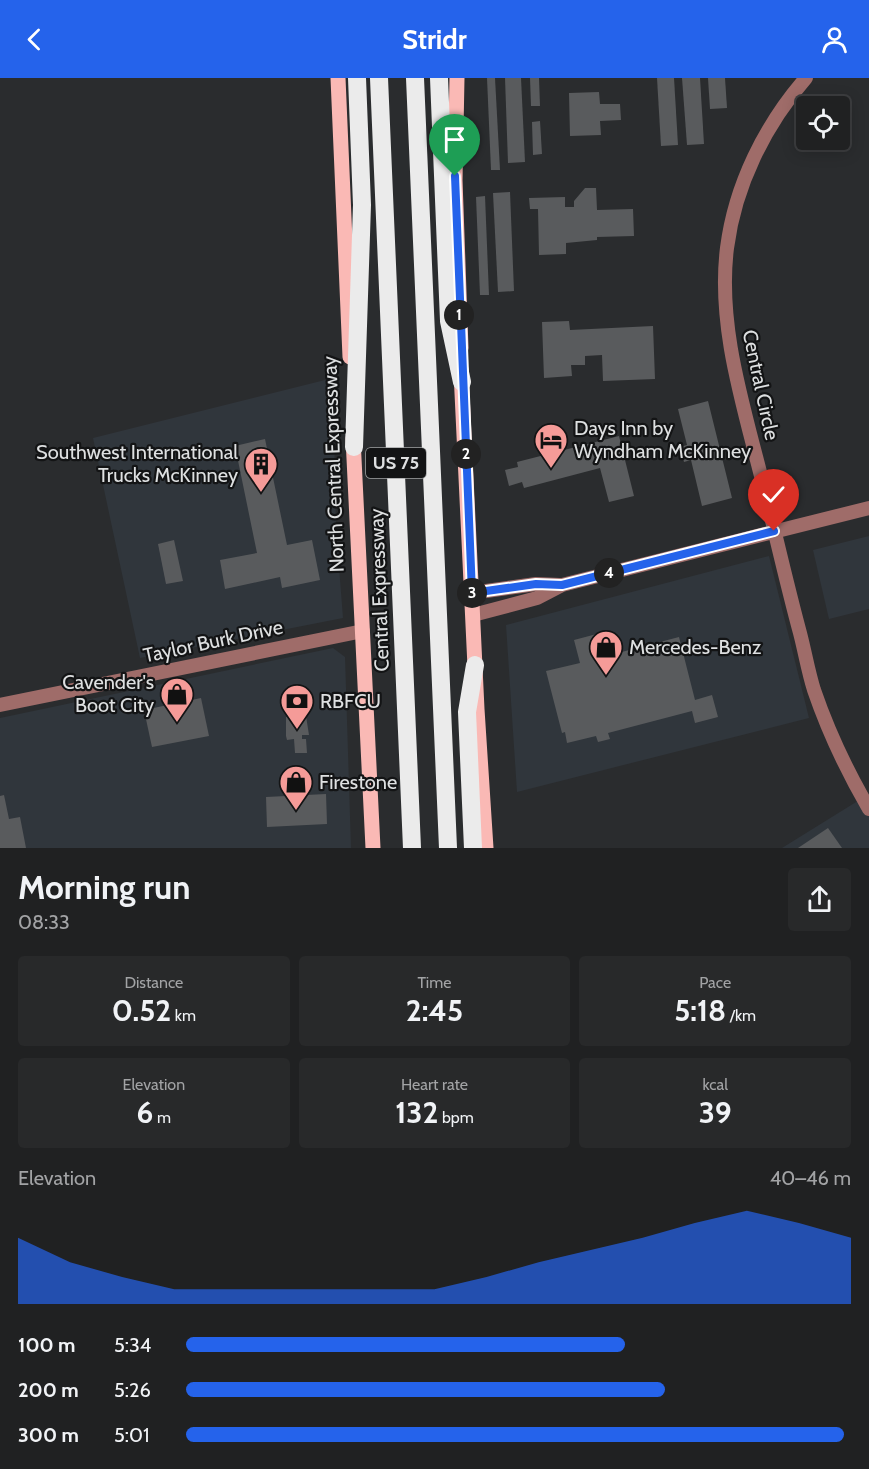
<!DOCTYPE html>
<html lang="en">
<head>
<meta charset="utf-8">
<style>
  :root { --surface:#202122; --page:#28292a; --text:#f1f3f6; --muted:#a2a3a5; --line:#3d3e40; --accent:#2563eb }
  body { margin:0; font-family:Cabin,sans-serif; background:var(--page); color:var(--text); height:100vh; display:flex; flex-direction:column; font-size:22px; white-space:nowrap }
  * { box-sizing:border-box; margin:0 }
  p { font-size:20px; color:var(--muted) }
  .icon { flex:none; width:33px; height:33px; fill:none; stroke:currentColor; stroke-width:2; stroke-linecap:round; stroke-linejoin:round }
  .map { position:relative; height:770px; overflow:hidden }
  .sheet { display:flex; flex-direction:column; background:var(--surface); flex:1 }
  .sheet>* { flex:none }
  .tools { position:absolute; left:796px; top:18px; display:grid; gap:12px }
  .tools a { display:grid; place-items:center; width:54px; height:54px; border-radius:6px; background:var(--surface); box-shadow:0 3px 15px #0003,0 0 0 2px var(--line); font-size:30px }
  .pin { position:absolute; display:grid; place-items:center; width:51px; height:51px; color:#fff; margin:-62px -26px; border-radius:50% 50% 50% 0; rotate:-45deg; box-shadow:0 0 6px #0007 }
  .pin .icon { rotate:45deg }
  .km { position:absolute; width:30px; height:30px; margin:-15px; border-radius:50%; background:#222; color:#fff; font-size:16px; line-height:30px; text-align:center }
  .round { display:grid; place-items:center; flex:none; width:63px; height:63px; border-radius:6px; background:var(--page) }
  .summary { display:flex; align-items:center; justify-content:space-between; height:102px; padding:0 18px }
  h1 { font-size:33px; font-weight:700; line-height:45px }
  .stats { display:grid; grid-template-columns:repeat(3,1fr); gap:9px; height:102px; padding:6px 18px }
  .stats div { display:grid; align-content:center; border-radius:6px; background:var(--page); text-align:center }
  .stats b { font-size:30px; font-weight:700 }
  .stats small { font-size:16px; font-weight:400 }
  .stats p { font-size:16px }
  .chart { height:168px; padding:12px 18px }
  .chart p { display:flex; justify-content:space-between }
  .chart svg { width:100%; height:108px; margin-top:6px; fill:var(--accent); opacity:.7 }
  ul { padding:0 18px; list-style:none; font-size:20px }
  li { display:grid; grid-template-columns:96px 72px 1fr; align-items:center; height:45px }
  li i { height:15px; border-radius:8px; background:var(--accent) }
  header { display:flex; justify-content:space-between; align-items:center; height:78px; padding:0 18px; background:var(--accent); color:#fff; font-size:27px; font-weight:700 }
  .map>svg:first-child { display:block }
</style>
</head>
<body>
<header><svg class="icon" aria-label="back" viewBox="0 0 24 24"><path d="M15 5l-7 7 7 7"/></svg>Stridr<svg class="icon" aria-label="person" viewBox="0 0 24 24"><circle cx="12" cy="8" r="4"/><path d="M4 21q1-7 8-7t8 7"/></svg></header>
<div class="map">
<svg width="869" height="770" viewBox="0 0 869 770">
  <rect width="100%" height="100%" fill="#2a2c2e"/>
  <g fill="#30363c">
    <path d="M333,300L336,450L343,540L140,580L93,360Z"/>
    <path d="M869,458V531L829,541L813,472Z"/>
    <path d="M769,478L809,640L517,714L506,547Z"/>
    <path d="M333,570L345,579L351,770H0V640Z"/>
    <path d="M869,716V770H782Z"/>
  </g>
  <g fill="#595b5d">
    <path d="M487,0H495L500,92H491Z"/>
    <path d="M505,0H521L525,84L508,85Z"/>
    <path d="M530,0H539L540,28H531Z"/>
    <path d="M657,0H674L678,67L661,68Z"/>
    <path d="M682,0H700L704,66L687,67Z"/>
    <path d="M708,0H725L727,30L710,31Z"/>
    <path d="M599,14L600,26H620L621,42L600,43L601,57L570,58L569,15Z"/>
    <path d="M540,43L542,76L533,77L532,44Z"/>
    <path d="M585,110H596L597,132L633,131L634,158L597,159V162L566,165V176L539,177L538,131H530L529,120L565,119V129H574V123Z"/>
    <path d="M510,114L514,213L498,214L493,115Z"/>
    <path d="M485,118L489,217H480L476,119Z"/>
    <path d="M569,243L570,252L653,248L655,301L603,303L602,277L585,278V287H571L572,298L544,300L542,244Z"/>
    <path d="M708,323L732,420L702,428L691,382L684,384L680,369L687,367L678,331Z"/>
    <path d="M619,358L634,418L609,424L600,390L524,410L522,404L509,408L505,392L518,389L517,384Z"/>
    <path d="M265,361L287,467L312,462L320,502L282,510L280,499L225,511L220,482L257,475L235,368Z"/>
    <path d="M174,462L183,503L166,506L158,466Z"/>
    <path d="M608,553L614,576L679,559L695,622L712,617L718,639L695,645L692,633L608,655L610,661L598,664L596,658L567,665L565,654L562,655L546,593L580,585L574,562Z"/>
    <path d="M201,620L209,658L152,669L144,632Z"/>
    <path d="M306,638L309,657H302V661H306L307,675H295L294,661L287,662L286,658V639Z"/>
    <path d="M326,716L327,746L267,749L266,719Z"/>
    <path d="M4,717L9,741L20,739L26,770H0V718Z"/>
    <path d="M828,750L842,770H798Z"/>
  </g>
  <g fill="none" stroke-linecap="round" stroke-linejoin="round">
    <g stroke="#9f6c69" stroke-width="14">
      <path d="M806,0C765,47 735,107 727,170C717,250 745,332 764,410C776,458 787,507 800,555C805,574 808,593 814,612C828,653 847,693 869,731"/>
      <path d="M472,515L536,506L560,507"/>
      <path d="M473,537L537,520L562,507L869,430"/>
      <path d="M0,627L363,553"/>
    </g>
    <g stroke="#fab9b5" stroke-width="15">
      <path d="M338,0L350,279"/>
      <path d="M457,0L455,102L461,270"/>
      <path d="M461,294L477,631L486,770"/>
      <path d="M353,360L373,770"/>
    </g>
    <g stroke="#ebebeb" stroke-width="18">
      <path d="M379,0L412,770"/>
      <path d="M415,0L448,770"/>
      <path d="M439,0L449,243L462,304"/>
      <path d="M354,369L362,127L357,0"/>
      <path d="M473,770L467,634L475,587"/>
    </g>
  </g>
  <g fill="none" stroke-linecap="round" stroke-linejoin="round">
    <defs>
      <path id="route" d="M455,98L472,515L536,506L562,507L774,453"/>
    </defs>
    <use href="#route" stroke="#fff" stroke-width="12"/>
    <use href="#route" stroke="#2563eb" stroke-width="8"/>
  </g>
  <defs>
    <symbol id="hotel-pin" viewBox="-11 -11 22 30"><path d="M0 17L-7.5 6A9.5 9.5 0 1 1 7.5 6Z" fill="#f59b98" stroke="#131415"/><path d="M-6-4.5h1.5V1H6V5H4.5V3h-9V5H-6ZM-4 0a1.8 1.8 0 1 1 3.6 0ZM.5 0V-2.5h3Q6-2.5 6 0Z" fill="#111"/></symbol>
    <symbol id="building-pin" viewBox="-11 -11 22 30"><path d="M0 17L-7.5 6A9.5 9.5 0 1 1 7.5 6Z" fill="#f59b98" stroke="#131415"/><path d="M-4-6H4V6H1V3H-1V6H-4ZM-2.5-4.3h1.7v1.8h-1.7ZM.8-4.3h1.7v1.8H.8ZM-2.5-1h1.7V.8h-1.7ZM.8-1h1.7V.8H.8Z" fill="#111"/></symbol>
    <symbol id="shop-pin" viewBox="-11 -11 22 30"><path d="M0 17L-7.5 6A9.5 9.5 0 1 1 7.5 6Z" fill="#f59b98" stroke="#131415"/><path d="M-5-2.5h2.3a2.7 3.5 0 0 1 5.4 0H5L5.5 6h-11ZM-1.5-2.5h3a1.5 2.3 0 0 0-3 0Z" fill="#111"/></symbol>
    <symbol id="bank-pin" viewBox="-11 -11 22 30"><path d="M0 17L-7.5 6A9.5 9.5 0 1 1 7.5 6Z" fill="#f59b98" stroke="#131415"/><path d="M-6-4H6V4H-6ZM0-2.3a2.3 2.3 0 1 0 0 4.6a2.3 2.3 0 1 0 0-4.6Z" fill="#111"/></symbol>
  </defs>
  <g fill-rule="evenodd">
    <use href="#hotel-pin" x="532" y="343" width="38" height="52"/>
    <use href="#building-pin" x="242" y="367" width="38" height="52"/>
    <use href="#shop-pin" x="587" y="550" width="38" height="52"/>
    <use href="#shop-pin" x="158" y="597" width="38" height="52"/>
    <use href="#bank-pin" x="278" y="604" width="38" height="52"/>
    <use href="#shop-pin" x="277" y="685" width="38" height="52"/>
  </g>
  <g text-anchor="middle" stroke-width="4.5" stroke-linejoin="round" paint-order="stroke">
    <rect fill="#131415" stroke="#a1a3a4" stroke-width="1.5" x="366" y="370" width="60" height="30" rx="4.5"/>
    <g font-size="18" font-weight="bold" fill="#dee0e1">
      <text x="396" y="391">US 75</text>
    </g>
    <g font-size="20" fill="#dee0e1" stroke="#131415">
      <text transform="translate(761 307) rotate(78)" y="7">Central Circle</text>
      <text transform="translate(333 386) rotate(-92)" y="7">North Central Expressway</text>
      <text transform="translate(379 512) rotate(-92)" y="7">Central Expressway</text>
      <text transform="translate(213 563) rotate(-12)" y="7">Taylor Burk Drive</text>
    </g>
    <g font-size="20" fill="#dee0e1" stroke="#131415" text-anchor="start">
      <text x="574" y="357">Days Inn by<tspan x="574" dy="23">Wyndham McKinney</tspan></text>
      <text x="238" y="381" text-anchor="end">Southwest International<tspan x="238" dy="23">Trucks McKinney</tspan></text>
      <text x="629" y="576">Mercedes-Benz</text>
      <text x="154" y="611" text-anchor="end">Cavender's<tspan x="154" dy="23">Boot City</tspan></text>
      <text x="320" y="630">RBFCU</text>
      <text x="319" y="711">Firestone</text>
    </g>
  </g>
</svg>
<div class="tools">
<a><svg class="icon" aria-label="locate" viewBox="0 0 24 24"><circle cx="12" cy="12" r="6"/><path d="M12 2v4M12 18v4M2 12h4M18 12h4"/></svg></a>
</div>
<div class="pin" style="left:455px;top:98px;background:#1e9e55"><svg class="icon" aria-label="arrive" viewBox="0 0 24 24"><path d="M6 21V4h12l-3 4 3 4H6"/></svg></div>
<div class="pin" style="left:774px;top:453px;background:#d93025"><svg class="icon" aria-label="check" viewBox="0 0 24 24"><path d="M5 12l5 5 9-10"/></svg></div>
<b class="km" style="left:459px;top:237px">1</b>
<b class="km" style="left:466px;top:376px">2</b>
<b class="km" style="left:472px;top:515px">3</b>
<b class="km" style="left:609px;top:495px">4</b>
</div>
<section class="sheet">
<div class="summary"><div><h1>Morning run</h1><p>08:33</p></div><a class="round"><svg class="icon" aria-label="share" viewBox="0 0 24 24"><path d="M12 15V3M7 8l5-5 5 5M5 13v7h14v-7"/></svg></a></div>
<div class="stats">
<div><p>Distance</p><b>0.52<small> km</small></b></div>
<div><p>Time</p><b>2:45</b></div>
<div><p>Pace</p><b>5:18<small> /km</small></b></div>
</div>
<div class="stats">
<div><p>Elevation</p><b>6<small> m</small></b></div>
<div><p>Heart rate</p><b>132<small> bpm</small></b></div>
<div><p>kcal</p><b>39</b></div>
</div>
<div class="chart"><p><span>Elevation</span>40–46 m</p>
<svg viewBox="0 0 160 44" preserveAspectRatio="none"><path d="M0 44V17L10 27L20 33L30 38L40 38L50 38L60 38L70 38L80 38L90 33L100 27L110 22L120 17L130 11L140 6L150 11L160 17V44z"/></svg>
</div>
<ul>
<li><b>100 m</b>5:34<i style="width:66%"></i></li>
<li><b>200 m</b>5:26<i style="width:72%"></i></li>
<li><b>300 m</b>5:01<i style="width:99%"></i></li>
</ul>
</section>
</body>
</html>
